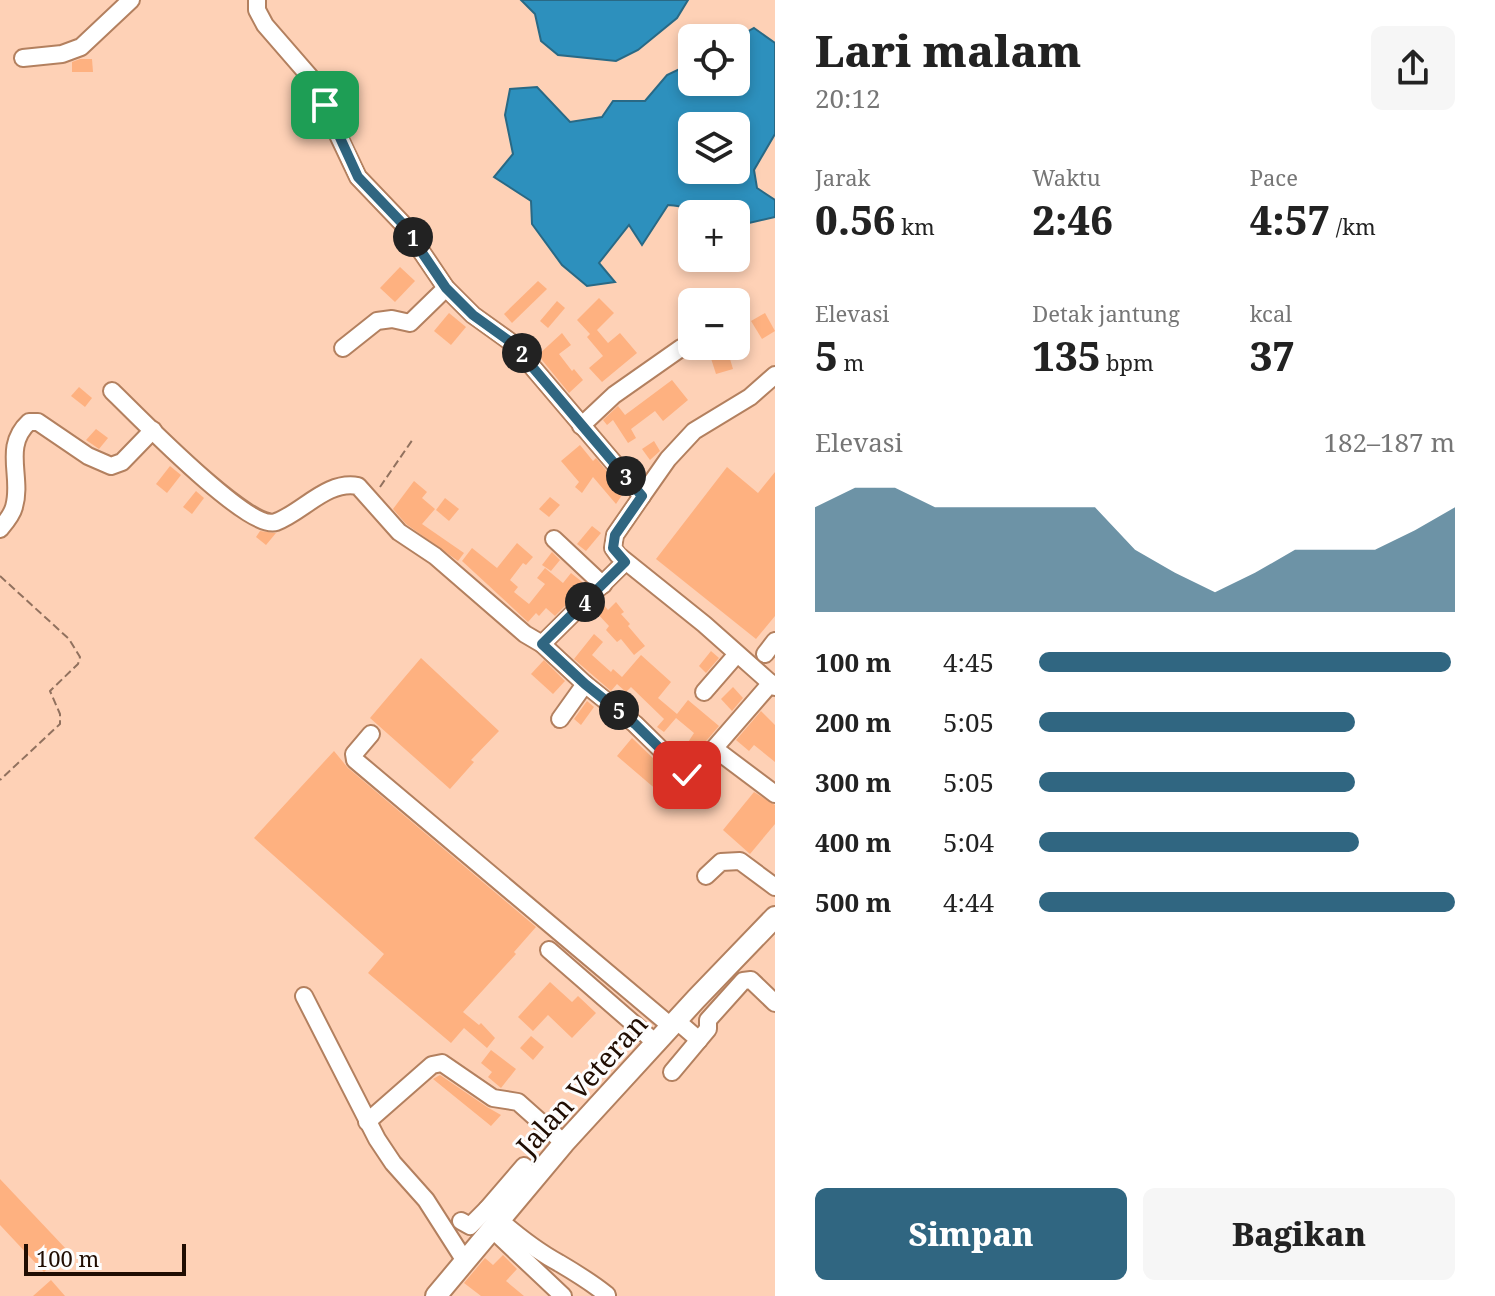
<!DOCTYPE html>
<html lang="id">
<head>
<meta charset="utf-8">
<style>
  :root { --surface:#fff; --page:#f6f6f6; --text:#222; --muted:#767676; --accent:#306681 }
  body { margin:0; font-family:"Noto Serif",serif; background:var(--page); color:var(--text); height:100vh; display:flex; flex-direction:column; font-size:30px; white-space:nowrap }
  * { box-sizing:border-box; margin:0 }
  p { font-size:26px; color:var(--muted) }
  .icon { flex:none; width:44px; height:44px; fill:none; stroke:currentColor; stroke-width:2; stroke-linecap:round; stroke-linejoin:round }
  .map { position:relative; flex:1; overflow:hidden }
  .details { display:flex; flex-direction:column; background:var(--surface); width:720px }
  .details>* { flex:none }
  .tools { position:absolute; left:678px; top:24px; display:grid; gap:16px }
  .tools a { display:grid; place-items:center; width:72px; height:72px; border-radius:12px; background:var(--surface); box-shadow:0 4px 12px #0003; font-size:40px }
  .scale { position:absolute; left:24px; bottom:20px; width:162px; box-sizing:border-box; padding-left:8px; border:4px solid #200d02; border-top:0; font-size:22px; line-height:28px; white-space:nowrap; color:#200d02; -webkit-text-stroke:6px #fdfdfd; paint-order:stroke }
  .pin { position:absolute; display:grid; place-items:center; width:68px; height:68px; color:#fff; margin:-34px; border-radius:16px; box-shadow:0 4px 12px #0006 }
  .km { position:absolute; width:40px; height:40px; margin:-20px; border-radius:50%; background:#222; color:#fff; font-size:22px; line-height:40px; text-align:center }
  .round { display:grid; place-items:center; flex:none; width:84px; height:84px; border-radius:12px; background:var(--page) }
  .overview { display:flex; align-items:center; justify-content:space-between; height:136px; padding:0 40px }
  h1 { font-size:44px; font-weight:800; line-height:60px }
  .metrics { display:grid; grid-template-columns:repeat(3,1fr); gap:12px; height:136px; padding:8px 40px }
  .metrics div { display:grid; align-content:center }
  .metrics b { font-size:40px; font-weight:800 }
  .metrics small { font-size:22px; font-weight:400 }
  .metrics p { font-size:22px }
  .chart { height:224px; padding:16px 40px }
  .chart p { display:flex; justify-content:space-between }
  .chart svg { width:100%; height:144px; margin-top:8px; fill:var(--accent); opacity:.7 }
  .action { display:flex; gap:16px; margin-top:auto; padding:16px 40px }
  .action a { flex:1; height:92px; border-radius:12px; background:var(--accent); color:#fff; font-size:32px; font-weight:800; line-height:92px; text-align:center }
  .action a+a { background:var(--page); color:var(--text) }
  ul { padding:0 40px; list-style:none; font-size:26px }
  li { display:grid; grid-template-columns:128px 96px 1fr; align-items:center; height:60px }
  li i { height:20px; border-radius:10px; background:var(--accent) }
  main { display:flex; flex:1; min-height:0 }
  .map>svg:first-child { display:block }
</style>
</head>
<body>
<main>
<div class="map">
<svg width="775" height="1296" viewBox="0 0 775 1296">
  <rect width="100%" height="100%" fill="#fed1b6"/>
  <g fill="#2d90bd" stroke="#296985" stroke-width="2" fill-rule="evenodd">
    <path d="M521,0H688L677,18L638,50L616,61L558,55L541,41L535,14Z"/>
    <path d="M754,28L775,43V134L754,170L757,188L775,200V217L736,226V214C713,214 692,207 668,205L642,245L629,225L599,263L615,282L587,286L562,265L532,224L531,201L494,177L513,154L505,115L510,89L537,87L570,122L602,117L613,101H645L667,75L692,63V82H736V38ZM692,126H736V170H692Z"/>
  </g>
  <g fill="#feb180">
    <path d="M80,59H92L93,72H72V62Z"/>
    <path d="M400,267L415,281L395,302L380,288Z"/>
    <path d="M538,281L547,289L512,323L504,314Z"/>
    <path d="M599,298L614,313L597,330L608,343L620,333L637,353L602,382L589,368L603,356L587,337L590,334L577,320Z"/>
    <path d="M557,301L565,308L548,328L540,321Z"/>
    <path d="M449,313L466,327L451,345L434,331Z"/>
    <path d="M765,313L775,331L762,339L751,321Z"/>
    <path d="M736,330L746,354L730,359L733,369L716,374L707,346H736Z"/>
    <path d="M562,333L571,345L559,354L572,371L574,369L583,380L569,393L538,355Z"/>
    <path d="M672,380L688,400L663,421L655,411L631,429L636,438L628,443L613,420L607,425L603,420L618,406L625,415Z"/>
    <path d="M79,387L92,398L85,407L71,396Z"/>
    <path d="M96,429L108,438L99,449L86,440Z"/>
    <path d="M654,441L660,451L650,460L642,449Z"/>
    <path d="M580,445L593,461L596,458L624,492L616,504L593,477L582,493L575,487L579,482L561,461Z"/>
    <path d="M170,466L181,475L167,493L156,484Z"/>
    <path d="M727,467L758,493L775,472V616L756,639L656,559Z"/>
    <path d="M414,481L427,492L422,498L435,509L422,524L464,553L458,561L406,524L393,509Z"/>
    <path d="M196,491L204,498L192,514L183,507Z"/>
    <path d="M550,497L560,505L549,517L539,509Z"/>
    <path d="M445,498L459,509L449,521L436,510Z"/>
    <path d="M592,526L601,533L586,551L577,544Z"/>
    <path d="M260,531L275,533H276L266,545L256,537Z"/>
    <path d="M517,543L533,557L526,565L523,563L510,580L518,587L514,592L529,604L545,584L537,578L545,568L563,583L571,573L586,585L555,616L546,608L539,616L536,613L528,622L462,561L472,548L497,568Z"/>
    <path d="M552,552L560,560L551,571L542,565Z"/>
    <path d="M616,602L624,612L621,614L630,624L628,626L645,646L634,655L621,639L617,642L606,630L609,626L595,611L603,604L608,610Z"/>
    <path d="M594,634L603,642L592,655L611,672L613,669L622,677L641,655L671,682L658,698L677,714L688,700L719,726L689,761L681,753L694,733L676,718L664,732L657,727L664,719L631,687L626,692L617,684L611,691L574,659Z"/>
    <path d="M711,651L719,658L706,673L699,666Z"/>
    <path d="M421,658L499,731L471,760L474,762L450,789L370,718Z"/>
    <path d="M544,660L565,681L553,694L531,674Z"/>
    <path d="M733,687L743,698L732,711L721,699Z"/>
    <path d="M587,701L594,707L581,725L574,719Z"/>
    <path d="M761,711L775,725V762L754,745L749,751L736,740Z"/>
    <path d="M632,738L679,783L687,786L672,803L617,756Z"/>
    <path d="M334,751L348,768L536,927L514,952L516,954L463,1012L479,1025L481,1023L495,1038L487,1048L464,1028L451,1043L368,973L384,954L254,838Z"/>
    <path d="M754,792L775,805V824L750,854L723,830Z"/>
    <path d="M550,982L572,1002L578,996L596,1013L572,1038L548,1015L533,1031L518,1017Z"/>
    <path d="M531,1036L544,1047L533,1060L520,1048Z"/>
    <path d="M491,1050L516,1069L501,1088L488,1077L492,1072L481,1063Z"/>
    <path d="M440,1075L487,1107L501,1115L491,1126L433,1079Z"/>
    <path d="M0,1179L67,1250L44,1272L0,1225Z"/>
    <path d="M503,1255L517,1269L506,1281L524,1296H481L464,1283L485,1258L493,1265Z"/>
    <path d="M51,1280L65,1296H33Z"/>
  </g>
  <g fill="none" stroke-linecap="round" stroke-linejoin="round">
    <defs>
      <g id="minor">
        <path d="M257,0V10L265,25L311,78L358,177L402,223L446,288L473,315L512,343L642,496L615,535L613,548L618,555L704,624L775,687"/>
        <path d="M23,58L62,54L81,47L131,0"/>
        <path d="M343,348L377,321L392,319L410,323L446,288"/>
        <path d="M112,391C135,413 249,532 276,522C303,512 327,480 358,486L399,532L435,556L525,634L542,644L585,684L635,724L687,775H691L771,683"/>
        <path d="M581,426L614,395L681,348"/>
        <path d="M642,496L668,459L694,431L750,397L775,375"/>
        <path d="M0,529C5,523 12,515 14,507C23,477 2,447 29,422H38L88,456L111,466L122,462L153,430"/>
        <path d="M554,539L603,585"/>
        <path d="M542,644L625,562"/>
        <path d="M765,654L775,641"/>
        <path d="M704,692L737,654"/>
        <path d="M560,719L585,684"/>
        <path d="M371,734L354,754L355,760L672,1027"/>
        <path d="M715,749L775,794"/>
        <path d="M706,876L721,862L740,861L775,887"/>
        <path d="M549,950L657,1044"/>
        <path d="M304,996L377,1139L393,1163L426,1200L465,1261"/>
        <path d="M677,1021L699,1040"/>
        <path d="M672,1072L708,1029V1020L743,981L751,980L775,1003"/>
        <path d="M367,1122L432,1065L442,1063L493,1098L518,1102L564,1143"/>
        <path d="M487,1209L524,1166"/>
        <path d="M461,1221L470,1226L487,1209C509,1229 533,1249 559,1263C576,1273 591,1282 607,1295"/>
        <path d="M493,1230L563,1296"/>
      </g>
      <path id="major" d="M436,1296L564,1143L696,999L775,917"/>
    </defs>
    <use href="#minor" stroke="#b3805f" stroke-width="20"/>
    <use href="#major" stroke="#b3805f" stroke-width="24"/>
    <g stroke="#91715e" stroke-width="2" stroke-dasharray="8 4" stroke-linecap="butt">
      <path d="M380,487L413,439"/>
      <path d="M0,576L69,639L80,657L78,664L50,691L60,714V724L0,780"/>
    </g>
    <use href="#minor" stroke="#fff" stroke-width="16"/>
    <use href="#major" stroke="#fff" stroke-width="20"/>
  </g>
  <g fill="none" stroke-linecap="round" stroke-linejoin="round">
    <defs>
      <path id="route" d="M325,105L358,177L402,223L446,288L473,315L512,343L642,496L615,535L613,548L625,562L542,644L585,684L635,724L687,775"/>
    </defs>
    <use href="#route" stroke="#fff" stroke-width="16"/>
    <use href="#route" stroke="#306681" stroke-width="10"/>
  </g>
  <g text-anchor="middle" stroke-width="6" stroke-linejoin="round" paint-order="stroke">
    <g font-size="28" fill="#200d02" stroke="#fdfdfd">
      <text transform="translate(582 1085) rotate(-48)" y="10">Jalan Veteran</text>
    </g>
  </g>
</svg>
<div class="tools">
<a><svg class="icon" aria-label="locate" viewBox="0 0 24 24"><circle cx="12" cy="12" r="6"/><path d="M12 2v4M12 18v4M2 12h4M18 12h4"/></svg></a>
<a><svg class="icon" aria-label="layers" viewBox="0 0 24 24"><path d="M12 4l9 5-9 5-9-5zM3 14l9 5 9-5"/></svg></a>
<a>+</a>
<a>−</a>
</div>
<div class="scale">100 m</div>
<div class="pin" style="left:325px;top:105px;background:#1e9e55"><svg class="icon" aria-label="arrive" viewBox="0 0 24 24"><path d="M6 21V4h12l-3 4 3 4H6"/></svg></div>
<div class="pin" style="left:687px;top:775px;background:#d93025"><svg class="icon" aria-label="check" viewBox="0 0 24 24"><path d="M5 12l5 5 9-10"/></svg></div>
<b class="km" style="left:413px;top:237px">1</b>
<b class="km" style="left:522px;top:353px">2</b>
<b class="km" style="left:626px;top:476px">3</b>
<b class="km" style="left:585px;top:602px">4</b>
<b class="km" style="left:619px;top:710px">5</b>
</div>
<section class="details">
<div class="overview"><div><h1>Lari malam</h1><p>20:12</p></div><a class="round"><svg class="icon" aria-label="share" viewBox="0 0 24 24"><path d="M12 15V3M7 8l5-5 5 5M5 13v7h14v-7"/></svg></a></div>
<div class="metrics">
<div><p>Jarak</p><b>0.56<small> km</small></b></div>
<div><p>Waktu</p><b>2:46</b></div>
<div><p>Pace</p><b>4:57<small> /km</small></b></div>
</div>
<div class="metrics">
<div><p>Elevasi</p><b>5<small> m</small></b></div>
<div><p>Detak jantung</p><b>135<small> bpm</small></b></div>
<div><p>kcal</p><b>37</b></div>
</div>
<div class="chart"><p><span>Elevasi</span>182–187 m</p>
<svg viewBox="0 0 160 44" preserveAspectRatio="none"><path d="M0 44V12L10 6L20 6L30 12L40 12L50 12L60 12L70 12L80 25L90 32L100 38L110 32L120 25L130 25L140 25L150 19L160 12V44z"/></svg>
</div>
<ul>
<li><b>100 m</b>4:45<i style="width:99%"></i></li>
<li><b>200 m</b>5:05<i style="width:76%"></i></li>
<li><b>300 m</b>5:05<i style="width:76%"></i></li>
<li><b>400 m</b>5:04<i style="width:77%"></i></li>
<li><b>500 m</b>4:44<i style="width:100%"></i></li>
</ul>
<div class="action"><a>Simpan</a><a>Bagikan</a></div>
</section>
</main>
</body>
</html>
